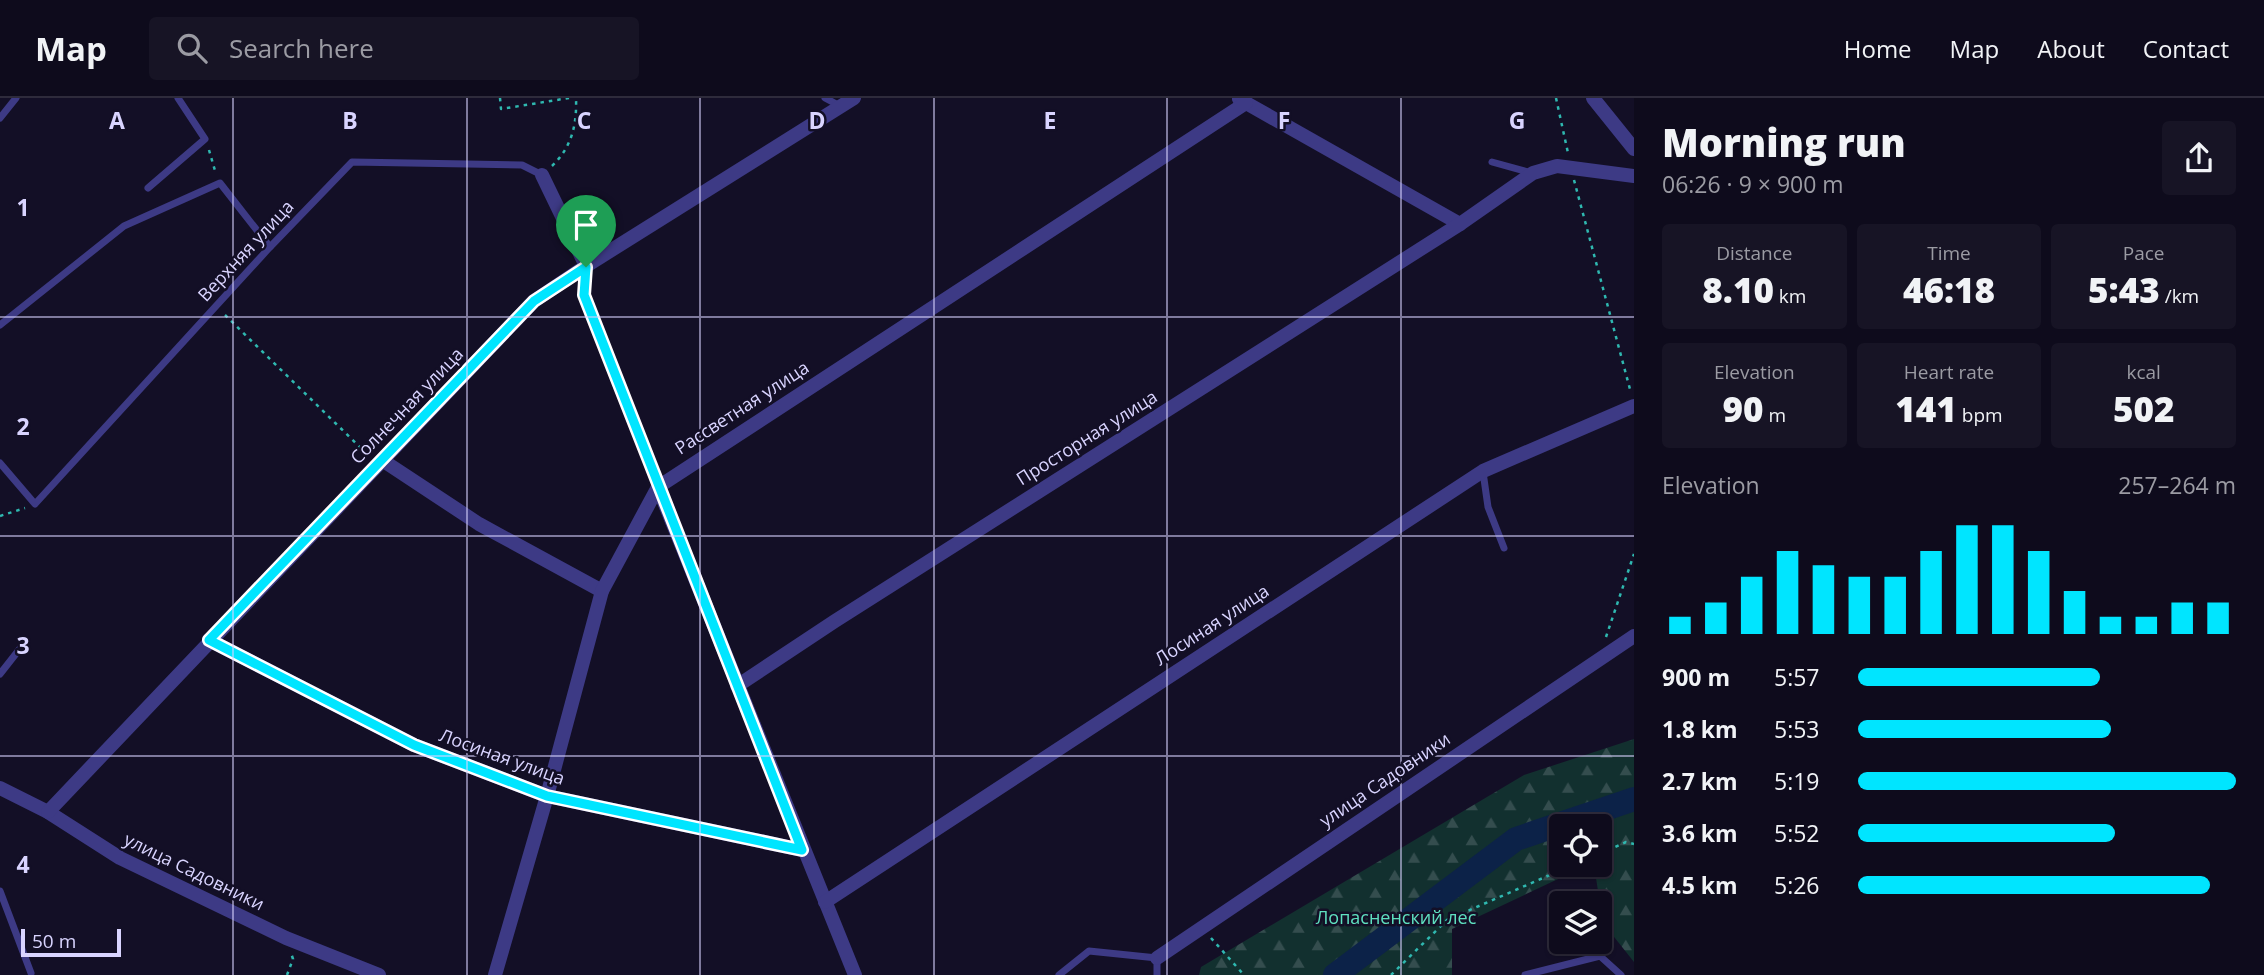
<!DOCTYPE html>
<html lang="en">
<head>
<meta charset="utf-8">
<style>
  :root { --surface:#0e0b1c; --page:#171425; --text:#f1f3f6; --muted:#9b9ba3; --line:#2e2b3b; --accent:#00e5ff }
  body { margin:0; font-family:"Open Sans",sans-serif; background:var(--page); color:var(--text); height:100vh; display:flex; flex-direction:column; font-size:26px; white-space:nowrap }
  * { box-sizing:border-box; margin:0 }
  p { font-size:23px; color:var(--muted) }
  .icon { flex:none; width:38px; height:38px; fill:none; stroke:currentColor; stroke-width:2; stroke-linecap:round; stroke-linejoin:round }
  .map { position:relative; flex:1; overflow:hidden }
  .details { display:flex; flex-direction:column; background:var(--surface); width:630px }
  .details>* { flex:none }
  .fabs { position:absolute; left:1549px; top:716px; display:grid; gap:14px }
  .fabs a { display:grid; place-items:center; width:63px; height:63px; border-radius:7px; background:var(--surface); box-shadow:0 2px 5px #0004,0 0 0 2px var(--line); font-size:35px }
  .scale { position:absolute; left:21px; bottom:18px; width:100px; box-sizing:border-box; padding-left:7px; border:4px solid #d9d4ff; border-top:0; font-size:19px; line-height:24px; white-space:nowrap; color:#d9d4ff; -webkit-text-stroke:5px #130f26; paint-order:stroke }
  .pin { position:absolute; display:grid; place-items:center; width:60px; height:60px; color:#fff; margin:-72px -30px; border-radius:50% 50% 50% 0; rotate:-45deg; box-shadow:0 0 7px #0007 }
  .pin .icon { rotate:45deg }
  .round { display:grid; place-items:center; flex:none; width:74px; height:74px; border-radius:7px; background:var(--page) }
  .head { display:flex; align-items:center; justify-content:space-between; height:119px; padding:0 28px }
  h1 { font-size:38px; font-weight:800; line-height:52px }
  .figures { display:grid; grid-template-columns:repeat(3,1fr); gap:10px; height:119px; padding:7px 28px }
  .figures div { display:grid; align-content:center; border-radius:7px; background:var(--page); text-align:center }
  .figures b { font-size:35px; font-weight:800 }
  .figures small { font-size:19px; font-weight:400 }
  .figures p { font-size:19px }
  .chart { height:196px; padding:14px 28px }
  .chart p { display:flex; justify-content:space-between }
  .chart svg { width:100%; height:126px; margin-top:7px; stroke:var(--accent); stroke-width:6 }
  ul { padding:0 28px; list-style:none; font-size:23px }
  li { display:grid; grid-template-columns:112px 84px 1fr; align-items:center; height:52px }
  li i { height:18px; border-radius:9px; background:var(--accent) }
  header { display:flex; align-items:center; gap:42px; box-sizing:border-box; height:98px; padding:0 35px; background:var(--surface); border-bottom:2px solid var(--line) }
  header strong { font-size:33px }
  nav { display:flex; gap:38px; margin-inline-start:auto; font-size:24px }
  .search { width:490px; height:63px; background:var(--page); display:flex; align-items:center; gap:18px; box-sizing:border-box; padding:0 24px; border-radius:7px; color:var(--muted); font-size:26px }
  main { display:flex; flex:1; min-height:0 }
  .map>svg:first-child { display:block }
</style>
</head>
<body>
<header>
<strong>Map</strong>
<div class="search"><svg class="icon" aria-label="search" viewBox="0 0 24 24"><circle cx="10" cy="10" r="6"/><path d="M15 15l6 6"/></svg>Search here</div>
<nav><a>Home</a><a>Map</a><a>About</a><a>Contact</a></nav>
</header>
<main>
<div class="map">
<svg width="1634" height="877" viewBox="0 0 1634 877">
  <defs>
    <pattern id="forest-firs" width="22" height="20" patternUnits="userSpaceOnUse" patternTransform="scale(1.75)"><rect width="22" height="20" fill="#12302f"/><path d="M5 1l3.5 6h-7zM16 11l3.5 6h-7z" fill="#344d4e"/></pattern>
  </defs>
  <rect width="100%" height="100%" fill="#130f26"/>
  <path fill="url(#forest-firs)" d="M1634,641V864L1603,825L1594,767L1600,766V728H1561V766L1588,767L1452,831V877H1199L1201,869L1524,677Z"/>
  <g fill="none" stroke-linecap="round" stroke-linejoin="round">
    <path stroke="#0c2248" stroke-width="24" d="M1335,877L1516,741L1634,701"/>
    <g stroke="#2fb8b0" stroke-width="2.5" stroke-dasharray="3.5 5" stroke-linecap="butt">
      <path d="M500,0L501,11L569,0"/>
      <path d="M1556,0L1568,55"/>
      <path d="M209,52L216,76"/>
      <path d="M552,68C572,49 577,26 576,0"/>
      <path d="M1574,82L1631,295"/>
      <path d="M225,217L370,359"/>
      <path d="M0,418L25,410"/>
      <path d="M1606,539L1634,456"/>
      <path d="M1600,756L1626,744L1634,746"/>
      <path d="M1211,840L1244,877"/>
      <path d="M287,877L293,861L291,855"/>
      <path d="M1391,877L1447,822L1575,766"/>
    </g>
    <g stroke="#3d3a85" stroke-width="7">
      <path d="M825,0L840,8"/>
      <path d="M0,20L16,0"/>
      <path d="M1492,64L1532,75"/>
      <path d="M148,90L205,41L178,0"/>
      <path d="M586,169L584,197L658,388"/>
      <path d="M0,227L124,128L220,85L270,149"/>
      <path d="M0,365L35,406L270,149L352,64L522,67L542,77"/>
      <path d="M1483,374L1488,409L1504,450"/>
      <path d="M0,576L22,548"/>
      <path d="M0,793L31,875"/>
      <path d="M1059,877L1089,853L1157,860V877"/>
      <path d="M1525,877L1600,858L1621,877"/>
    </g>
    <g stroke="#3d3a85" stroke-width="14">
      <path d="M1593,0L1634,51"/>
      <path d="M1239,1L1460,126"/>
      <path d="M542,77L586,168"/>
      <path d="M382,362L479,426L602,493"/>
      <path d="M658,389L855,877"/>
      <path d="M209,542L414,647L547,698L802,752"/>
      <path d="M737,588L835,523L1460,126L1533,75L1557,68L1634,78"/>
      <path d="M0,690L48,714L120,760L286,840L379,877"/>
      <path d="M48,714L534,203L586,168L854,0"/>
      <path d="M825,804L1483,373L1634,308"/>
      <path d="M1157,860L1634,538"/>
      <path d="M495,877L547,698L602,493L658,389L1246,5"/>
    </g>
  </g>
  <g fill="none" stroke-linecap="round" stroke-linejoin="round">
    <defs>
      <path id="route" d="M586,169L584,197L802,752L547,698L414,647L209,542L534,203Z"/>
    </defs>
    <use href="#route" stroke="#fff" stroke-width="14"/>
    <use href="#route" stroke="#00e5ff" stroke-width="9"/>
  </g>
  <path fill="none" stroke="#d9d4ff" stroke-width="2" stroke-opacity="0.55" d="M233,0V877M467,0V877M700,0V877M934,0V877M1167,0V877M1401,0V877M0,219H1634M0,438H1634M0,658H1634"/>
  <g text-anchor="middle" stroke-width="5" stroke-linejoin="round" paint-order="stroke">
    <g font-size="18" fill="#d9d4ff" stroke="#130f26">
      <text transform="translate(246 153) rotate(-47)" y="6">Верхняя улица</text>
      <text transform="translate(407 308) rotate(-46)" y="6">Солнечная улица</text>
      <text transform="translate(742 310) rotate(-33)" y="6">Рассветная улица</text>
      <text transform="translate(1087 340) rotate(-32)" y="6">Просторная улица</text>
      <text transform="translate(1212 527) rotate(-33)" y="6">Лосиная улица</text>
      <text transform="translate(502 659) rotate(20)" y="6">Лосиная улица</text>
      <text transform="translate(1385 682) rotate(-34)" y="6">улица Садовники</text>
      <text transform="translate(194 774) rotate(26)" y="6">улица Садовники</text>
    </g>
    <g font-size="18" fill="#5fe0c0" stroke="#130f26">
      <text x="1396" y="826">Лопасненский лес</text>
    </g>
  </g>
  <g font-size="23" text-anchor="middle" font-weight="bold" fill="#d9d4ff" stroke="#130f26" stroke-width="5" stroke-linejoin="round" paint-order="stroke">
    <text x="117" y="31">A</text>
    <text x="350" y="31">B</text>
    <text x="584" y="31">C</text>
    <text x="817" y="31">D</text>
    <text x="1050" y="31">E</text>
    <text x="1284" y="31">F</text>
    <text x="1517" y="31">G</text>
    <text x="23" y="118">1</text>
    <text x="23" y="337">2</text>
    <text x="23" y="556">3</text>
    <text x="23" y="775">4</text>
  </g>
</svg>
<div class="fabs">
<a><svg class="icon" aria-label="locate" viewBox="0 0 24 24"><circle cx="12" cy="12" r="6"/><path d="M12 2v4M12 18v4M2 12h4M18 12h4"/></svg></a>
<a><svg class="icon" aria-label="layers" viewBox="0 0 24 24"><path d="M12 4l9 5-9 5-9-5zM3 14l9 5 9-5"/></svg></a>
</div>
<div class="scale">50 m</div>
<div class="pin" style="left:586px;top:169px;background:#1e9e55"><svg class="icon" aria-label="arrive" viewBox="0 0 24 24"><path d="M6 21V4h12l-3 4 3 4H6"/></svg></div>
</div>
<section class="details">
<div class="head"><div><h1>Morning run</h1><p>06:26 · 9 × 900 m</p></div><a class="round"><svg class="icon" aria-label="share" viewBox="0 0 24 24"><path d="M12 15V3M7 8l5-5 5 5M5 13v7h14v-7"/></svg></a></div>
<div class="figures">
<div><p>Distance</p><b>8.10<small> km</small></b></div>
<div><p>Time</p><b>46:18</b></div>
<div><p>Pace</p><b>5:43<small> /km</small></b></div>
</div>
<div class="figures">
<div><p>Elevation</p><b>90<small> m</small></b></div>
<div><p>Heart rate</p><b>141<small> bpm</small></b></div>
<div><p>kcal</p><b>502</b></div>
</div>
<div class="chart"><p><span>Elevation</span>257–264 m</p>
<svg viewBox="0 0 160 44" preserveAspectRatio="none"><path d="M5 44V38M15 44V33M25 44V24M35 44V15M45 44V20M55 44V24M65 44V24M75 44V15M85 44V6M95 44V6M105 44V15M115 44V29M125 44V38M135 44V38M145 44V33M155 44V33"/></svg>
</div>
<ul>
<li><b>900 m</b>5:57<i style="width:64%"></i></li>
<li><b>1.8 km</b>5:53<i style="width:67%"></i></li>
<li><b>2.7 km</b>5:19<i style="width:100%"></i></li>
<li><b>3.6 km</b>5:52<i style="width:68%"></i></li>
<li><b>4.5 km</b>5:26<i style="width:93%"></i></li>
</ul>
</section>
</main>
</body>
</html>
